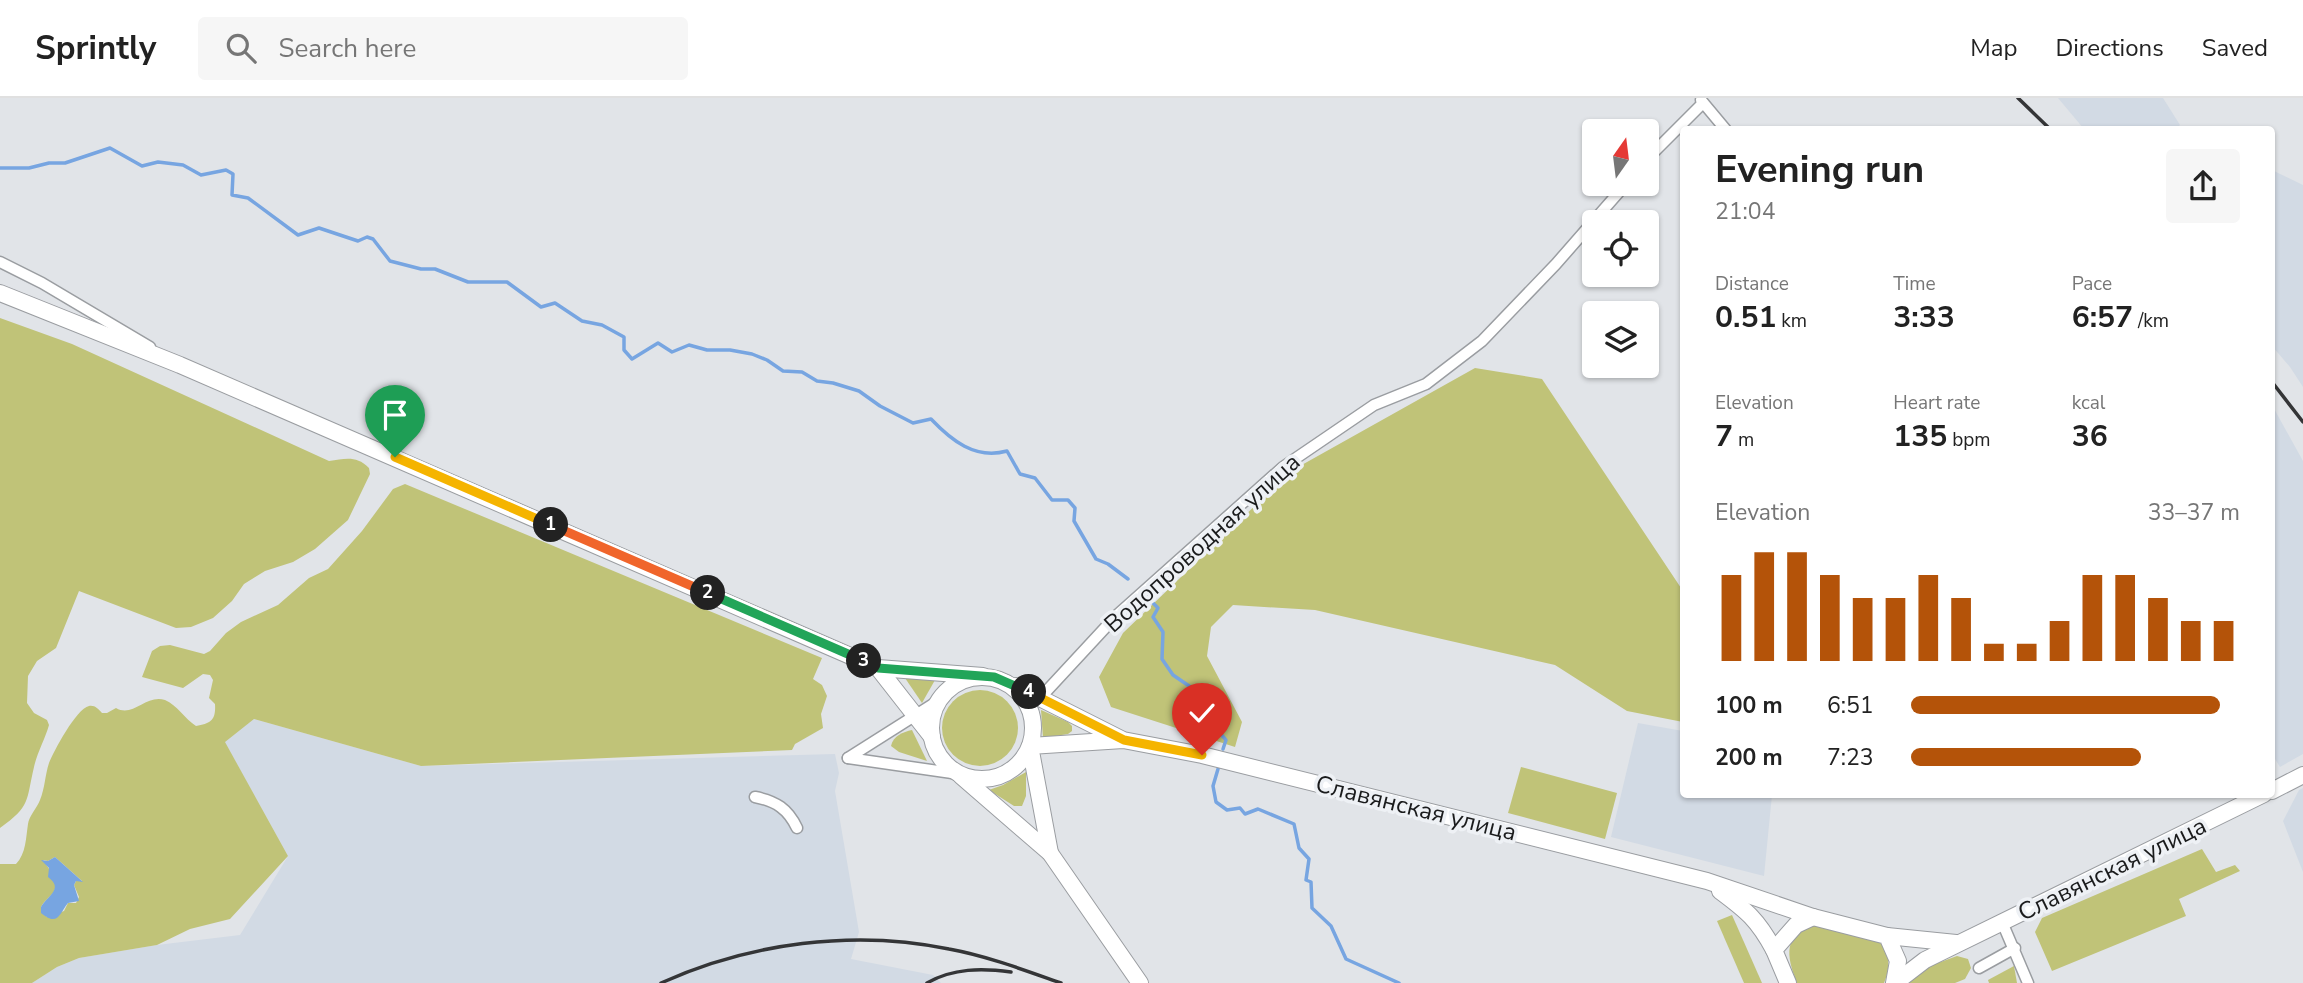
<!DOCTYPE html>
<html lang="en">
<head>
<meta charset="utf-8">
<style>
  :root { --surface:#fff; --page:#f6f6f6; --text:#222; --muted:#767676; --line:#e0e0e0; --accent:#b45309 }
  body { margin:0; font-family:"Nunito Sans",sans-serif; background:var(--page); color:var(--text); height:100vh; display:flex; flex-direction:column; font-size:26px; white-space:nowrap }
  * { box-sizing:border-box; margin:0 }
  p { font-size:23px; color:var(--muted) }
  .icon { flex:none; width:38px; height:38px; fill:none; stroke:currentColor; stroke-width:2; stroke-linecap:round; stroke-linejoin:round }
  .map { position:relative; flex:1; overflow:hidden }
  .side { position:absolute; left:1680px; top:28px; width:595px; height:672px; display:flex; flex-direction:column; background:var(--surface); border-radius:7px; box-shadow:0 2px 5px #0004 }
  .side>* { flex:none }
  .needle { width:46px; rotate:14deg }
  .controls { position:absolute; left:1582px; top:21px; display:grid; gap:14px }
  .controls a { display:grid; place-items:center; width:77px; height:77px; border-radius:7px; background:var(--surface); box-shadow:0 2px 5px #0004; font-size:35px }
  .pin { position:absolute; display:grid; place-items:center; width:60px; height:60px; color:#fff; margin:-72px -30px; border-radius:50% 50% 50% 0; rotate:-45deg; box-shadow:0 0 7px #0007 }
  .pin .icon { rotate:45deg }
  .km { position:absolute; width:35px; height:35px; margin:-18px; border-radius:50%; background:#222; color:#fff; font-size:19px; line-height:35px; text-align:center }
  .round { display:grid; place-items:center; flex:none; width:74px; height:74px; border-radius:7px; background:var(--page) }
  .overview { display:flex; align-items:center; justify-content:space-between; height:119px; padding:0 35px }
  h1 { font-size:38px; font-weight:700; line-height:52px }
  .metrics { display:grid; grid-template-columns:repeat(3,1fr); gap:10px; height:119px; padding:7px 35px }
  .metrics div { display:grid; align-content:center }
  .metrics b { font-size:30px; font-weight:700 }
  .metrics small { font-size:19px; font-weight:400 }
  .metrics p { font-size:19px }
  .chart { height:196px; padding:14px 35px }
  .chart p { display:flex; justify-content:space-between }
  .chart svg { width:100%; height:126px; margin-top:7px; stroke:var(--accent); stroke-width:6 }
  ul { padding:0 35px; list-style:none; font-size:23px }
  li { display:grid; grid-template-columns:112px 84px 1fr; align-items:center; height:52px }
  li i { height:18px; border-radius:9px; background:var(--accent) }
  header { display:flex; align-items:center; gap:42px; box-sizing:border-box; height:98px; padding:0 35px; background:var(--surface); border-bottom:2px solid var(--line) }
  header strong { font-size:33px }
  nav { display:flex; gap:38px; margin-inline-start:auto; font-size:24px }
  .search { width:490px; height:63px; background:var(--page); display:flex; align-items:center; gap:18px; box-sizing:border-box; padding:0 24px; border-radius:7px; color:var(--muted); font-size:26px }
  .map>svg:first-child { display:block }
</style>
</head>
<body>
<header>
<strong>Sprintly</strong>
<div class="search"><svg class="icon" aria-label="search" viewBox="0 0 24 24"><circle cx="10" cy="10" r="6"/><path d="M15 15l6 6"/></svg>Search here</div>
<nav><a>Map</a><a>Directions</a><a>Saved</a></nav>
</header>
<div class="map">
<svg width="2303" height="885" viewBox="0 0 2303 885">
  <rect width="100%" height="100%" fill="#e1e4e8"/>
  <g fill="#d2dae4">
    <path d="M2058,0H2163L2180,27L2174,32L2084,31Z"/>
    <path d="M2272,72L2303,87V289L2290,269L2272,248Z"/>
    <path d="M2272,307L2303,363V656L2280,669L2272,656Z"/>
    <path d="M254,621L421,668L835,656L839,675L835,693L859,834L851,861L933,877L941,885H32L57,869L79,860L157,847L240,837L288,758L224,643Z"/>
    <path d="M1638,625L1683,633L1684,696L1772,697L1764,778L1611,739Z"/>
    <path d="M2303,690V774L2283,723L2299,692Z"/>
  </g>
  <g fill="#c0c378" fill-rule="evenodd">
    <path d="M0,220L72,246L329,363C345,361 356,357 369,370L370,376L348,422L315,451L293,464L265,473L244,486L232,503L213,520L191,529L176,530L79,493L56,550L37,563L28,578L27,605L34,615L47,622L49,627C45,641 37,655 34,669C26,703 31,708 0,730Z"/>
    <path d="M1475,270L1542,281L1683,493V624L1627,613L1555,567L1315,512L1233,507L1211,529L1207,558L1242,624L1235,649L1111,609L1099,579L1123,535L1291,373Z"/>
    <path d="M405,386L822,560L813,581L822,587L827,598L821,616L823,630L795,646L792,652L421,668L254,621L225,644L288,758L230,821L190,831L157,847L79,860L57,869L32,885H0V766H16C26,756 26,739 28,726C29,718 37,710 40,702C45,690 45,677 49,665C54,653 76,611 89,608C95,607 98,611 102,615H107L116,610C133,620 146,596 165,602C177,607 185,621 196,628C211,625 216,622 215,606L209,600L213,582L210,577L203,576L183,590L142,579L152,553L160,548L170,547L204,556L210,553L226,535L241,524L278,507L309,480L328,471L362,433L393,391ZM55,759L82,783H76L74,787L79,799L76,805H68L64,813L47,819L41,814V809C44,803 49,800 53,795C60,786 49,770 43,762L48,763Z"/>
    <path d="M905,580L935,582L922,605Z"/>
    <circle cx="980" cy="630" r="38"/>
    <path d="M1041,612L1068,624L1072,628V633L1068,636L1043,640Z"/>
    <path d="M912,632L927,663L899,654L891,648C893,638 903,634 912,632Z"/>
    <path d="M1521,669L1617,695L1605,741L1508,715Z"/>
    <path d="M1026,674V698L1022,708H1014L989,692L1003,687Z"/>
    <path d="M2202,751L2216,774L2235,767L2240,773L2179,801L2186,818L2052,873L2035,834L2042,820Z"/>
    <path d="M1732,817L1762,885H1744L1717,823Z"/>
    <path d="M1815,824C1828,828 1871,837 1879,844C1891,854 1890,872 1884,885H1797C1786,857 1783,837 1815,824Z"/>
    <path d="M1957,858L1968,861L1971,870L1965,881L1955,885H1901L1927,869Z"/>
    <path d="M2014,868L2017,885H1989L1988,882Z"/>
  </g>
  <path fill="#77a5e1" d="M55,759L83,784L76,783L74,787L79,803L68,805C59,816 58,829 41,815V809C48,797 64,791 48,779L49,770L41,762L48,763Z"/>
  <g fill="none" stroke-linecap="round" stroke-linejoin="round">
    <g stroke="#77a5e1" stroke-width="3.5">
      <path d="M0,70H29L49,65H65L110,50L142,68L158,64L183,67L201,77L226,72L233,76L232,97L248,100L298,137L319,130L358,143L367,139L373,141L390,163L421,171H435L468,184H507L541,209L555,205L582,223L602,227L624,239V252L632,261L658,245L672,254L689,247L707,252H730L752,256L767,262L783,273L802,274L817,283L833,285L859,293L880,308L913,325L931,321C951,342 975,362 1007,353L1020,376L1035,380L1052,402H1068L1075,410L1074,423L1096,461L1108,466L1128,481"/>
      <path d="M1149,501L1158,510L1153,519L1163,534L1162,561L1173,577L1195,592C1196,615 1212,625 1226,642L1223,651"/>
      <path d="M1218,671L1213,688L1216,704L1227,712L1240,710L1245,716L1258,711L1294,726L1299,750L1309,761L1306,782L1311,784L1312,810L1331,828L1346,861L1399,885"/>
    </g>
    <defs>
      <g id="street">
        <path d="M1701,2L1726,32"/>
        <path d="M1647,61L1703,5"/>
        <path d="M0,164L42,185L150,249"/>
        <path d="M1041,599L1117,517L1283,369L1374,307L1426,286L1482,243L1556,166L1626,86"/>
        <path d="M848,660L959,676"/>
        <path d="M848,660L938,603"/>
        <path d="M755,699C776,703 788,711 797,730"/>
        <path d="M2002,824L2028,885"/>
        <path d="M1979,870L2015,850"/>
      </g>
      <g id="secondary">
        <path d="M0,195L180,267L878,570L983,578"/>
        <path d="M878,570L932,639"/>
        <circle cx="982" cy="630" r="51"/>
        <path d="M1016,588L1121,641"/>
        <path d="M961,678L1050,755L1140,885"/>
        <path d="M2272,693L2303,677"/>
        <path d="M1050,755L1030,648L1123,642L1202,657L1707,783L1813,819L1887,838L1898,863L1894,885"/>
        <path d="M1720,793C1747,813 1758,822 1774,852"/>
        <path d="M1887,838L1956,845"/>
        <path d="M1788,885L1774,852L1796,827L1813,819"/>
        <path d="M1895,885L1925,862L2264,696"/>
      </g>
    </defs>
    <use href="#street" stroke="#9a9da1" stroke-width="13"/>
    <use href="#secondary" stroke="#9a9da1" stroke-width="18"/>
    <use href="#street" stroke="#fff" stroke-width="10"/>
    <use href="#secondary" stroke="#fff" stroke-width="16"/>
    <g stroke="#343537" stroke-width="3.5">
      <path d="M2018,0L2051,32"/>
      <path d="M2272,284L2303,324"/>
      <path d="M661,885C749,845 854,831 949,851C987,858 1024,872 1061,885"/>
      <path d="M927,885C953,870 982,870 1011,874"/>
    </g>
  </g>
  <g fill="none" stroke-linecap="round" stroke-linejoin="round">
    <defs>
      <path id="split-1" d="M395,359L551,427"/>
      <path id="split-2" d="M551,427L708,495"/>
      <path id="split-3" d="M708,495L864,563"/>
      <path id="split-4" d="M864,563L878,570L994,579L1029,594"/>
      <path id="split-5" d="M1029,594L1124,642L1202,657"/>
    </defs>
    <use href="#split-1" stroke="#fff" stroke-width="14"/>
    <use href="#split-2" stroke="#fff" stroke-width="14"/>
    <use href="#split-3" stroke="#fff" stroke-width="14"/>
    <use href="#split-4" stroke="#fff" stroke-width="14"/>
    <use href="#split-5" stroke="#fff" stroke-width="14"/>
    <use href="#split-1" stroke="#f5b400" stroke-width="9"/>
    <use href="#split-2" stroke="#f0652b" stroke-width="9"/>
    <use href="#split-3" stroke="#22a559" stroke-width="9"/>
    <use href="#split-4" stroke="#22a559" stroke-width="9"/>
    <use href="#split-5" stroke="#f5b400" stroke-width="9"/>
  </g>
  <g text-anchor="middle" stroke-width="7" stroke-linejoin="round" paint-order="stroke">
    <g font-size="24" fill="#1a1b1c" stroke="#eef1f5">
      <text transform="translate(1202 445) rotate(-42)" y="8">Водопроводная улица</text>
      <text transform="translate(1416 710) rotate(14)" y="8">Славянская улица</text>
      <text transform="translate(2112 771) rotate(-26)" y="8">Славянская улица</text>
    </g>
  </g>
</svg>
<div class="controls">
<a><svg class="needle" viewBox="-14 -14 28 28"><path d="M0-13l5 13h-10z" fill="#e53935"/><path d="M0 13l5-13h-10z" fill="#767676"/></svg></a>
<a><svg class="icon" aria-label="locate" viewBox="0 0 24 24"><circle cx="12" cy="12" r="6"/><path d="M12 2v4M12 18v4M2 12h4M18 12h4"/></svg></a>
<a><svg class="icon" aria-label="layers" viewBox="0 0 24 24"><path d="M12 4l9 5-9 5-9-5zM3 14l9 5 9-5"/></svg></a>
</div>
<div class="pin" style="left:395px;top:359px;background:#1e9e55"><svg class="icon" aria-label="arrive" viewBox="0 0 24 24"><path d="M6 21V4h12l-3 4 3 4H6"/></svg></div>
<div class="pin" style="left:1202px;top:657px;background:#d93025"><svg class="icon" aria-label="check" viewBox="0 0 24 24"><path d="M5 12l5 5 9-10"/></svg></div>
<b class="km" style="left:551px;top:427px">1</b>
<b class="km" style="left:708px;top:495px">2</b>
<b class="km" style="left:864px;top:563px">3</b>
<b class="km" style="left:1029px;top:594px">4</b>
<section class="side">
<div class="overview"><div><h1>Evening run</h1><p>21:04</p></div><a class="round"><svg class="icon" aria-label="share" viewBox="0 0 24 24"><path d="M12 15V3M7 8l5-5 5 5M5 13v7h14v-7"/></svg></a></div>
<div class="metrics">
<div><p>Distance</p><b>0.51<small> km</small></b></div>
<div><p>Time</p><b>3:33</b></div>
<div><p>Pace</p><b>6:57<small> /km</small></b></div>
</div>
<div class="metrics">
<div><p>Elevation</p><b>7<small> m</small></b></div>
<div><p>Heart rate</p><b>135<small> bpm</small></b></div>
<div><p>kcal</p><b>36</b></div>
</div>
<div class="chart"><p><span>Elevation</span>33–37 m</p>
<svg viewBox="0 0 160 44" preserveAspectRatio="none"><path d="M5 44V14M15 44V6M25 44V6M35 44V14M45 44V22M55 44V22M65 44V14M75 44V22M85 44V38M95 44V38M105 44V30M115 44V14M125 44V14M135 44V22M145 44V30M155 44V30"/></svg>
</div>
<ul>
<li><b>100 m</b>6:51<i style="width:94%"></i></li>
<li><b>200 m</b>7:23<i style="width:70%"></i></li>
</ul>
</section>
</div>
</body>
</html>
